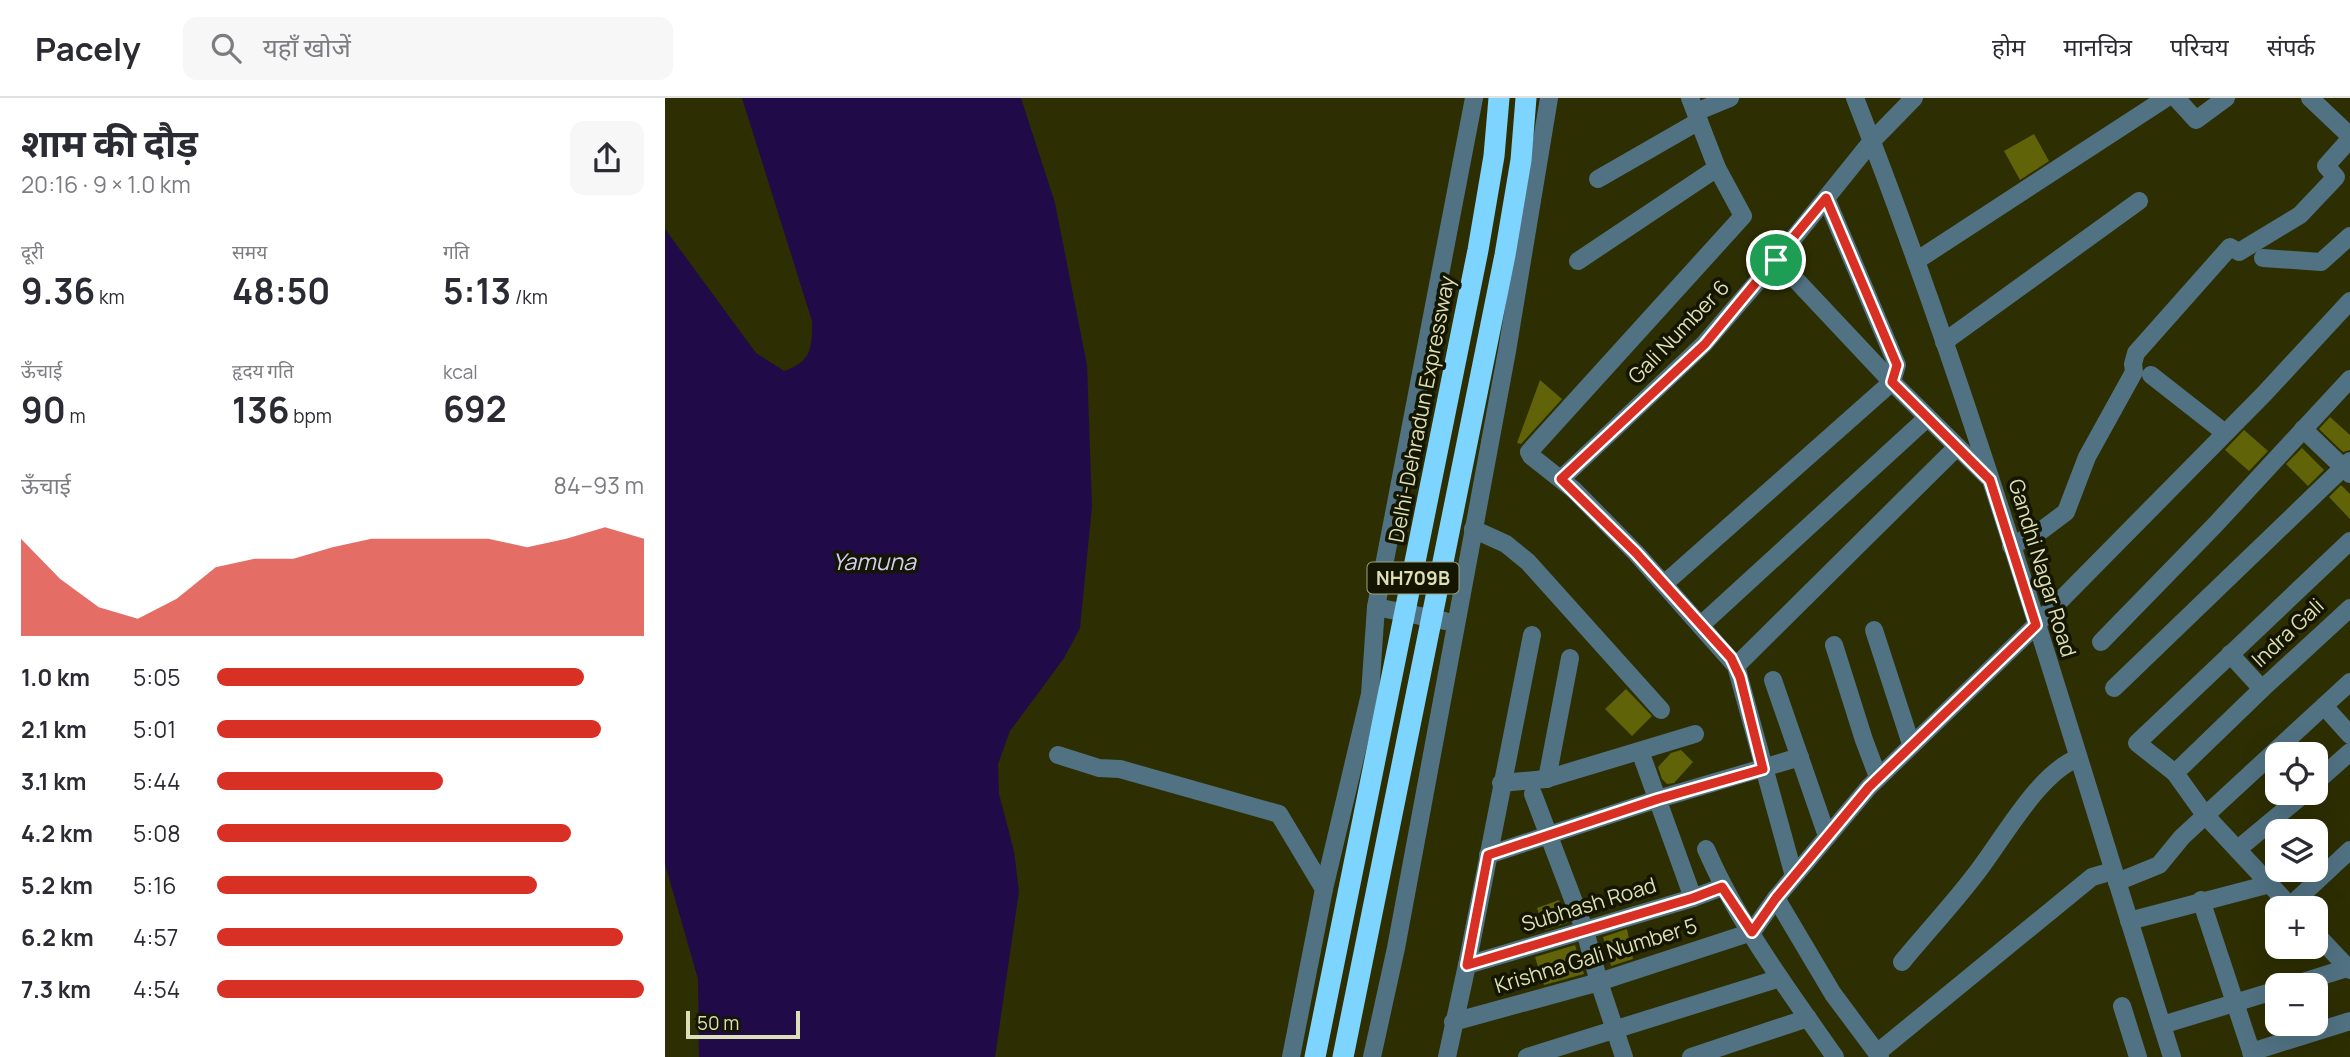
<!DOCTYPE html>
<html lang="hi">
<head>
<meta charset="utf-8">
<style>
  :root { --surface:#fff; --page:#f7f7f7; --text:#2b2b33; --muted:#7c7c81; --line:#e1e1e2; --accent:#d93025 }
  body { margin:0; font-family:Manrope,"Noto Sans Devanagari",sans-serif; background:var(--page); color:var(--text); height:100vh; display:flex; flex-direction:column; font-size:26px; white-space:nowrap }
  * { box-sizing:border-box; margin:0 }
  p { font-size:23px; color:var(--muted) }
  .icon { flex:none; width:38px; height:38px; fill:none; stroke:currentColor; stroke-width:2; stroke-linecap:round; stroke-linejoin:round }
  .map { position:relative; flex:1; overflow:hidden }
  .panel { display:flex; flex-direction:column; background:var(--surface); width:665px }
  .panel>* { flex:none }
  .buttons { position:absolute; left:1600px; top:644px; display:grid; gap:14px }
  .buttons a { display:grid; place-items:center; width:63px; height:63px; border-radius:14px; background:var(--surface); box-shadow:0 7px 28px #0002; font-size:35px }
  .scale { position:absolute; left:21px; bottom:18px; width:114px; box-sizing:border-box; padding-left:7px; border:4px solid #dcdfb8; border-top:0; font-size:19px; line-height:24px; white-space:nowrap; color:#dcdfb8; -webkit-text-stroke:5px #151600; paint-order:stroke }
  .pin { position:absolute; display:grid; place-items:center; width:60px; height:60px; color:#fff; margin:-30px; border:4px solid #fff; border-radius:50%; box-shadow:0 2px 7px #0007 }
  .round { display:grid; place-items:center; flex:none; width:74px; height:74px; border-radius:14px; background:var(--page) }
  .headline { display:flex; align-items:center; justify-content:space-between; height:119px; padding:0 21px }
  h1 { font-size:38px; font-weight:700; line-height:52px }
  .figures { display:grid; grid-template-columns:repeat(3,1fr); gap:10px; height:119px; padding:7px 21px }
  .figures div { display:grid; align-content:center }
  .figures b { font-size:35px; font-weight:700 }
  .figures small { font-size:19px; font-weight:400 }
  .figures p { font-size:19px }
  .chart { height:196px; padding:14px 21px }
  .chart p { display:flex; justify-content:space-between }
  .chart svg { width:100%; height:126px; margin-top:7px; fill:var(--accent); opacity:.7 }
  ul { padding:0 21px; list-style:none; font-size:23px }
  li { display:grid; grid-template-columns:112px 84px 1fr; align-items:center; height:52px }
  li i { height:18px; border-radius:9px; background:var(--accent) }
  header { display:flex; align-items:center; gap:42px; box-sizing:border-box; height:98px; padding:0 35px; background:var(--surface); border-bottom:2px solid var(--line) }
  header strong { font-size:33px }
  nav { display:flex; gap:38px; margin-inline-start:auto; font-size:24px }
  .search { width:490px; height:63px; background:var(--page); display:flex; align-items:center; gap:18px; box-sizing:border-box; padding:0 24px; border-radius:14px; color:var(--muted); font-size:26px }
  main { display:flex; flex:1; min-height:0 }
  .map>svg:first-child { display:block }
</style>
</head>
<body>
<header>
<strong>Pacely</strong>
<div class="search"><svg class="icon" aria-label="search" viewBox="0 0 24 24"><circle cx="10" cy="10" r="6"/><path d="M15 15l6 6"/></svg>यहाँ खोजें</div>
<nav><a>होम</a><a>मानचित्र</a><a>परिचय</a><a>संपर्क</a></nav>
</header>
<main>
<section class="panel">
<div class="headline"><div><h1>शाम की दौड़</h1><p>20:16 · 9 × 1.0 km</p></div><a class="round"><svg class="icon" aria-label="share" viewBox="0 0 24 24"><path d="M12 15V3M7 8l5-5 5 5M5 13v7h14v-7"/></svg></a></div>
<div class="figures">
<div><p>दूरी</p><b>9.36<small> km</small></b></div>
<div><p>समय</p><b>48:50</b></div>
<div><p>गति</p><b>5:13<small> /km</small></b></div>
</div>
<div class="figures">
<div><p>ऊँचाई</p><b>90<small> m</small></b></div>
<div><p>हृदय गति</p><b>136<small> bpm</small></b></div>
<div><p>kcal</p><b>692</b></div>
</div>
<div class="chart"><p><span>ऊँचाई</span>84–93 m</p>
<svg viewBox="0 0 160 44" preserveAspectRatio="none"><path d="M0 44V10L10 24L20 34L30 38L40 31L50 20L60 17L70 17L80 13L90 10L100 10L110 10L120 10L130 13L140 10L150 6L160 10V44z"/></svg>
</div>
<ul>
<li><b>1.0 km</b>5:05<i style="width:86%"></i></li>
<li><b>2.1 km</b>5:01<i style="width:90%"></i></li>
<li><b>3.1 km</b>5:44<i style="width:53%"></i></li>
<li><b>4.2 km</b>5:08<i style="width:83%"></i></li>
<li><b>5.2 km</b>5:16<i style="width:75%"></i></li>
<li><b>6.2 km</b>4:57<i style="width:95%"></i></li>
<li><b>7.3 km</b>4:54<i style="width:100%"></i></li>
</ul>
</section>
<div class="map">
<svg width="1685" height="959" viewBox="0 0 1685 959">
  <rect width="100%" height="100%" fill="#2d2e02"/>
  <path fill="#200b48" d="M77,0H356L390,105L422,267L427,408L415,530L399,560L345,633L333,666L334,696L349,753L354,793L330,959H34L33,881L0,766V131L91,255L119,273C147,264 147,249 147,223Z"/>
  <g fill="#616309">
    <path d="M1369,36L1384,63L1355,82L1339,53Z"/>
    <path d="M875,282L897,301L856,346L852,345Z"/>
    <path d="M1665,319L1685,337V352L1678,354L1654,331Z"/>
    <path d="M1579,332L1603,353L1584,373L1560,352Z"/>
    <path d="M1637,350L1659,372L1643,388L1621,366Z"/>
    <path d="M1676,387L1685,396V421L1664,399Z"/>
    <path d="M961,591L987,618L967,638L940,611Z"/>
    <path d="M1016,652L1028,664L1009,685L1002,686L997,681L993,669L1006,655Z"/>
    <path d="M894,802L902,825L880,832L872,810Z"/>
    <path d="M962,831L968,861L946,868L938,839Z"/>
    <path d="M910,847L919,876L879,887L870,859Z"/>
  </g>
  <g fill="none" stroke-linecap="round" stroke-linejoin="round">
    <g stroke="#517283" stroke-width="18">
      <path d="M1025,0L1052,70L1078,118L864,354L866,358L909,392L971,455L1071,568L1129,778"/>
      <path d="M1190,0C1313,313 1405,638 1507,959"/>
      <path d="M1511,0L1531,22L1561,0"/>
      <path d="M1645,0L1685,38"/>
      <path d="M1031,14L1065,0"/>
      <path d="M933,81L1034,23"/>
      <path d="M1598,160L1656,164L1685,138"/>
      <path d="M913,163L1052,70"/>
      <path d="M1251,163L1501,0"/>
      <path d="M1132,183L1227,284L1323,379"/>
      <path d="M1279,244L1474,103"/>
      <path d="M1486,277L1560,335"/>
      <path d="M1638,331L1685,376"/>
      <path d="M896,381L1039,246L1111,162L1207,43L1249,0"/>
      <path d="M808,431L841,446L863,464L996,612"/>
      <path d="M1346,448L1377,432L1401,414L1422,359L1469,274L1468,266L1471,255L1565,149L1574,154L1635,117L1671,79L1661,68L1685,41"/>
      <path d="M999,486L1227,284L1232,267L1161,100"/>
      <path d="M711,509L780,523"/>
      <path d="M1036,527L1262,320"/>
      <path d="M1209,532L1246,646"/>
      <path d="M1436,544L1550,427L1685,281"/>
      <path d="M1169,547L1199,642L1213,679"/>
      <path d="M1565,556L1597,591L1685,510"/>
      <path d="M1071,568L1292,349"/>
      <path d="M1108,582L1162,738"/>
      <path d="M1685,584L1659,608L1685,637"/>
      <path d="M1449,590L1685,363"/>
      <path d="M975,653L1028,800"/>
      <path d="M393,657L434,670L455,671L614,716L659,791"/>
      <path d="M1510,675L1597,591"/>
      <path d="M882,681L905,560"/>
      <path d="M836,685L881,681L1030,636"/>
      <path d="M1650,685L1685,654"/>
      <path d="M868,696L920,833L934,884L959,959"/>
      <path d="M1041,751C1073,825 1124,893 1170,959"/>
      <path d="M1573,751L1640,695"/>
      <path d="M823,757L993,701L1135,659"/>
      <path d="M1452,784L1494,767L1517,739L1659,608"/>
      <path d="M1111,800L1168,896L1215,959"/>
      <path d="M1536,802L1588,959"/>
      <path d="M1625,808L1685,752"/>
      <path d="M1627,810L1540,717L1510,675L1472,645L1685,443"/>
      <path d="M1464,823L1605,786"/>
      <path d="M1650,835L1685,872"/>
      <path d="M1237,864C1261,835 1287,807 1310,777C1337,743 1373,675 1413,660"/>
      <path d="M802,867L1028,800L1057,789"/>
      <path d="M1628,887L1685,869"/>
      <path d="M1457,908L1473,959"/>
      <path d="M788,924L934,884L1087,834L1111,800L1204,689L1371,527L1599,296L1685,203"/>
      <path d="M1497,927L1612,892"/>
      <path d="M1586,954L1685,923"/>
      <path d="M1212,955L1427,779L1448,773"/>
      <path d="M626,959L659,791L705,596L711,509L809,0"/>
      <path d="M707,959L731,850L842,253L884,0"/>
      <path d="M782,959L802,867L867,537"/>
      <path d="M862,959L1115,880"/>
      <path d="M1026,959L1143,920"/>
    </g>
    <g stroke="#7dd4ff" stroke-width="21">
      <path d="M650,959L813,152L829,58L834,0"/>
      <path d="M678,959L840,157L856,62L861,0"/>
    </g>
  </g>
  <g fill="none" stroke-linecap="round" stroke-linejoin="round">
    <defs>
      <path id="route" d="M1161,100L1232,267L1227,284L1325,382L1371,527L1204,689L1111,800L1087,834L1057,789L1028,800L802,867L823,757L993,701L1098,671L1075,579L1066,560L971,455L896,381L1040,246Z"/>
    </defs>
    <use href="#route" stroke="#fff" stroke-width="14"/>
    <use href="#route" stroke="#d93025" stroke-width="9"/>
  </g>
  <g text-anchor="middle" stroke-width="7" stroke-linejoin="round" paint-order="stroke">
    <rect fill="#151600" stroke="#a0a381" stroke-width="2" x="702.5" y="464.5" width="91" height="31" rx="5"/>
    <g font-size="19" font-weight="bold" fill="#dcdfb8">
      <text x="748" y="487">NH709B</text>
    </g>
    <g font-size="21" fill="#dcdfb8" stroke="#151600">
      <text transform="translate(1014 234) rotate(-46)" y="7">Gali Number 6</text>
      <text transform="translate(757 311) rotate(-79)" y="7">Delhi-Dehradun Expressway</text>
      <text transform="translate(1377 470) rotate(73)" y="7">Gandhi Nagar Road</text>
      <text transform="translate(1623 535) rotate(-43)" y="7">Indra Gali</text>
      <text transform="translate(924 807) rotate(-17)" y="7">Subhash Road</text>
      <text transform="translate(931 858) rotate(-17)" y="7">Krishna Gali Number 5</text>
    </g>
    <g font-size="23" font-style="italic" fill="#d2cdf4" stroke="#151600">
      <text x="209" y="472">Yamuna</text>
    </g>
  </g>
</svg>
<div class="buttons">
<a><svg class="icon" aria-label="locate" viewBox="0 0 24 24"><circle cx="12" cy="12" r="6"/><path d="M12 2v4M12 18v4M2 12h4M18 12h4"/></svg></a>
<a><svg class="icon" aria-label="layers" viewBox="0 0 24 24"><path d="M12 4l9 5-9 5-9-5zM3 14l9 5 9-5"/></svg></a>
<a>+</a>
<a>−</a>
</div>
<div class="scale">50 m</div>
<div class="pin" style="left:1111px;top:162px;background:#1e9e55"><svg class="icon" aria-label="arrive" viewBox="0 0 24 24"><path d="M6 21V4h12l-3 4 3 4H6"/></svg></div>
</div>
</main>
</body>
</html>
